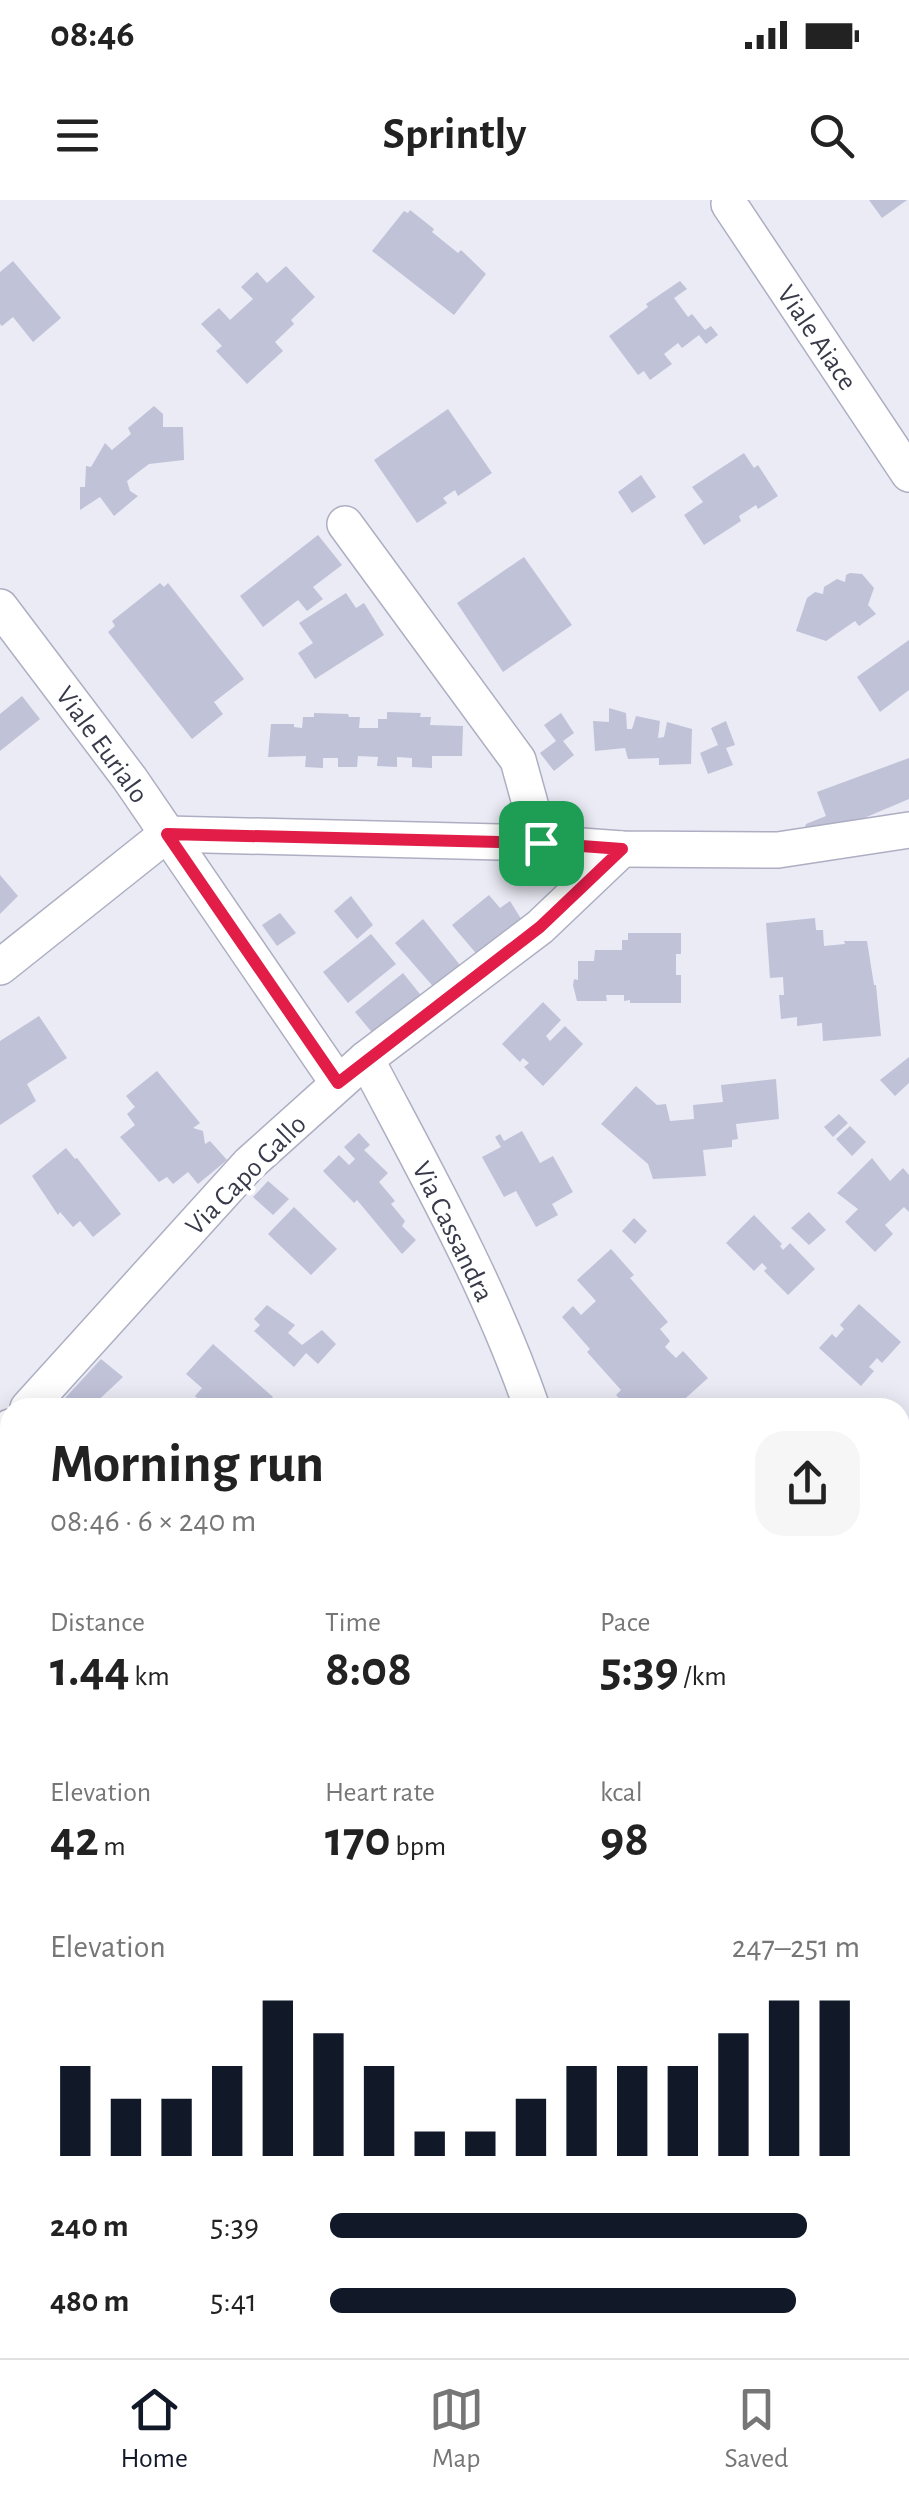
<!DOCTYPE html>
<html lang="en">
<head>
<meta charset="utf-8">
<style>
  :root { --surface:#fff; --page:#f6f6f6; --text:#222; --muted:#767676; --line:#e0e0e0; --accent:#111827 }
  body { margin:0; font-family:"Alegreya Sans",sans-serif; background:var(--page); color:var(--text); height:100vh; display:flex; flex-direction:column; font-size:38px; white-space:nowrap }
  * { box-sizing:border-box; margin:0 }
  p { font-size:32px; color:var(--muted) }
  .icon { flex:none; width:55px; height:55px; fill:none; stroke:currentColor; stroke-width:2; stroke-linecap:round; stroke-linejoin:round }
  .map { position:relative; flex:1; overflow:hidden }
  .side { position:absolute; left:0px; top:1198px; width:910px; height:962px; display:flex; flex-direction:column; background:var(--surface); border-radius:30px 30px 0 0; box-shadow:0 5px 25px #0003 }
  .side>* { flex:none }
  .pin { position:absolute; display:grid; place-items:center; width:85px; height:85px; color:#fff; margin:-42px; border-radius:20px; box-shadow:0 5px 15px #0006 }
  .round { display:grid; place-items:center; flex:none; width:105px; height:105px; border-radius:30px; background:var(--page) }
  .overview { display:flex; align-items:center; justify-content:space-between; height:170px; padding:0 50px }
  h1 { font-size:55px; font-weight:600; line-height:75px }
  .metrics { display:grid; grid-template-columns:repeat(3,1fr); gap:15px; height:170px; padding:10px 50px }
  .metrics div { display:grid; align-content:center }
  .metrics b { font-size:50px; font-weight:600 }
  .metrics small { font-size:28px; font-weight:400 }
  .metrics p { font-size:28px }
  .chart { height:280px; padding:20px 50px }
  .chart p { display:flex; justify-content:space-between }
  .chart svg { width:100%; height:180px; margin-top:10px; stroke:var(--accent); stroke-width:6 }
  ul { padding:0 50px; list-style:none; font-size:32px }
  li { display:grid; grid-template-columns:160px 120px 1fr; align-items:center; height:75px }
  li i { height:25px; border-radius:12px; background:var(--accent) }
  .status { display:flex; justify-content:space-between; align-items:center; height:70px; padding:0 50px; background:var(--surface); direction:ltr }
  .status svg { height:28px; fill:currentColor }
  header { display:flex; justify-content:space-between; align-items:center; height:130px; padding:0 50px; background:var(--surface); font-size:45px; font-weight:600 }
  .menu { display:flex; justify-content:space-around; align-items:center; height:140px; border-top:2px solid var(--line); background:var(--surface); font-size:28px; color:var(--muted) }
  .menu a { display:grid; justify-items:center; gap:5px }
  .menu .selected { color:var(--accent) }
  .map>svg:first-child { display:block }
</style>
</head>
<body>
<div class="status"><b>08:46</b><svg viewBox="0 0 49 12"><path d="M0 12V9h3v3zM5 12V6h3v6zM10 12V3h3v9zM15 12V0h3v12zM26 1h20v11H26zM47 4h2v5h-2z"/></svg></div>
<header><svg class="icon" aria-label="menu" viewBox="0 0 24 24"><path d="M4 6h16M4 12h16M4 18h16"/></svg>Sprintly<svg class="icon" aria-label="search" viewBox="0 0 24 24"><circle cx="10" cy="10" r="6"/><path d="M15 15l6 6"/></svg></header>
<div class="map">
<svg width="909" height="2158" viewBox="0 0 909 2158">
  <rect width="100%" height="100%" fill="#ebebf6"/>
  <g fill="#c0c2d8">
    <path d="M869,0H907L882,18Z"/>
    <path d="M410,10L434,29L432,32L458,53L461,50L486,74L454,115L372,51L404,11L408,13Z"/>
    <path d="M13,61L61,118L33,142L13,117L2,126L0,124V72Z"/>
    <path d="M286,66L315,97L291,120L294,124L275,142L283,151L247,184L216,151L222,146L201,124L219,108L230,120L253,99L241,87L257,72L267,83Z"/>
    <path d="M680,81L687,89L674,98L688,117L692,114L705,130L711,126L718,135L706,144L699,135L682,148L678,143L664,154L672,164L650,180L644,171L638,175L609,136L648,107L646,104Z"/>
    <path d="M154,206L163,214V227H183L184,260L149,264L137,273L127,281L130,291L138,296L114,316L100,297L80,310V287H85L86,266L91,267L105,243L112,250L131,234L128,228Z"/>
    <path d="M448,209L492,273L458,296L455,290L443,298L447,303L417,323L374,260Z"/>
    <path d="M744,253L754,268L758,265L778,296L758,309L756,305L739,316L741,321L704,345L684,315L703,302L692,287Z"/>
    <path d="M641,275L656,297L632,313L618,292Z"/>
    <path d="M318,335L342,365L313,387L323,399L307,411L298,400L263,427L240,396Z"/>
    <path d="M524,357L572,425L503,472L457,403Z"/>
    <path d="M850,373L862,374L874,388L868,405L876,414L859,426L855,421L826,441L796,431L807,398L815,392L823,394L824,387L837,379L845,382L846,375Z"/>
    <path d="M160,383L164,387L168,383L244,479L214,502L223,514L192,539L108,432L115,426L112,421Z"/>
    <path d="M346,393L356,408L364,403L384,435L315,479L298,453L313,443L299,423Z"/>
    <path d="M909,440V490L880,512L857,477Z"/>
    <path d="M22,496L40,519L0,551V514Z"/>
    <path d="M609,508L626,513L627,529H632L636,516L660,521L658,538L664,537L667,522L692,529L691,564L659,565V558L628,559L625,548L595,551L593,521L609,522Z"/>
    <path d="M387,512L421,513L420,517H431L430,525L463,526L462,556H432V568L412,567V558L397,557V567L377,566L378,557L358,556L357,567H338V558H323V568L305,567L306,556L268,557L271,524H294V527L302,528L303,517H314V513L348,514L349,517H360L359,528H378V519H387Z"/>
    <path d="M561,513L574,533L563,541L574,555L554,571L540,553L556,541L544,525Z"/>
    <path d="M726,521L735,545L726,548L733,565L708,574L700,553L718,545L711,528Z"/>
    <path d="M909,558V599L817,638L803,633L806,624L826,616L817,592Z"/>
    <path d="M0,675L18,696L0,714Z"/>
    <path d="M489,695L500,708L510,701L523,722L485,764L452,725Z"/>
    <path d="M351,696L373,725L357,739L334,711Z"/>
    <path d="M280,713L296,733L277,746L262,725Z"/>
    <path d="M815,718L816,730H823L824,746L845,744L844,741H867L874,785H876L881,836L823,841L822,823L797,826V817L781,819L779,795H784L783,777L770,778L766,723Z"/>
    <path d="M423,719L464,770L438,792L395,743Z"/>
    <path d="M628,733H681V754H676V775H681V803H630V800L624,801V795H606L607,801H577L573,785L574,779L578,780V761H594L595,750H622V740H628Z"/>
    <path d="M371,734L396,764L348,803L323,772Z"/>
    <path d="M403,773L428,804L380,842L355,812Z"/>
    <path d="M543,802L561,820L546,836L550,841L565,826L583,844L543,886L524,867L529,863L523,858L520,862L502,844Z"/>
    <path d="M39,816L67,858L27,884L36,901L0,925V841Z"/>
    <path d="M909,857V883L895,896L880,880Z"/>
    <path d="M157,871L200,923L193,928L203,931L205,944L210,941L227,960L198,984L188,972L173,984L167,977L159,982L120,937L135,925L127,914L135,907L126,896Z"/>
    <path d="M776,879L779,919L736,924L738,939L732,940V947L703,950L706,976L653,979L648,964L601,924L636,886L657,905L666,904L670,921L694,919L693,905L723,902L721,885Z"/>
    <path d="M839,914L848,923L833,937L824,927Z"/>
    <path d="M850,926L866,942L852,956L836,939Z"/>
    <path d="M522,931L540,963L553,956L573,992L552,1004L558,1015L536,1027L516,991L504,997L482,957L501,947L495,937L500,934L504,941Z"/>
    <path d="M359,933L370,945L364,950L388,973L379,982L395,1001L391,1004L405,1021L402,1026L416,1040L402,1054L357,1000L354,1003L323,971L339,955L349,965L355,959L344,947Z"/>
    <path d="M66,948L75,959L77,958L121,1014L93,1037L80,1021L73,1027L60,1012L58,1015L32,976Z"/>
    <path d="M872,958L890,981L903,968L909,975V1012L904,1007L885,1025L893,1034L875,1052L845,1022L858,1009L837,993Z"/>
    <path d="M268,981L289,999L273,1015L253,997Z"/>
    <path d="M294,1007L337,1049L311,1075L268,1034Z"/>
    <path d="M809,1012L826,1030L809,1045L791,1028Z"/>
    <path d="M754,1015L782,1044L780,1046L783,1050L790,1043L815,1069L788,1095L764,1071L767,1068L762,1063L754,1071L726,1043Z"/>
    <path d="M634,1018L647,1031L635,1044L622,1031Z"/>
    <path d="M611,1049L634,1075L630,1078L668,1122L660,1129L670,1141L665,1147L676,1158L683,1151L708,1178L678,1205L681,1208H628L616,1195L621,1190L587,1152L590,1149L562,1117L573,1106L581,1115L596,1101L577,1080Z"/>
    <path d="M859,1104L901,1142L882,1163L877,1158L869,1167L874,1171L861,1186L819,1148L832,1134L836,1138L844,1129L840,1125Z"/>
    <path d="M267,1105L295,1125L288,1133L302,1145L322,1130L336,1144L318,1164L306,1153L294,1167L254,1131L260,1125L254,1119Z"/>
    <path d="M213,1144L273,1197L263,1208H207L195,1196L202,1188L186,1174Z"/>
    <path d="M101,1159L123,1177L90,1208H56Z"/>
    <path d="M10,1369V1415L3,1422L8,1427L0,1435V1378Z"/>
    <path d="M900,1474L909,1482V1518L900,1527Z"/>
    <path d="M904,1634L909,1638V1708L900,1700V1638Z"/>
    <path d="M3,1741L10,1748V1814L0,1804V1745Z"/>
    <path d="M900,1901L909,1911V1997L900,1988V1944L908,1936L900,1929Z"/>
    <path d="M294,2150H335L327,2158H302Z"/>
    <path d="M735,2150H804L798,2158H729Z"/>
  </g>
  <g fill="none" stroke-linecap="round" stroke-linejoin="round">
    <defs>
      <g id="street">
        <path d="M730,0L729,4L909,274"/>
        <path d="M345,324L518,560L541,643"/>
        <path d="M0,407L130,579L338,883"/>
        <path d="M0,767L167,634L541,643L622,649L778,650L909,630"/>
        <path d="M366,859C426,973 490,1086 532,1208"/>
        <path d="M28,1208L249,964L366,859L540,727L622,649"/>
        <path d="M0,1238L10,1227"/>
        <path d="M900,1591L909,1600"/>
        <path d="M0,1830L10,1839"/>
        <path d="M900,1851L909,1839"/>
        <path d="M387,2150L395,2158"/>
        <path d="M664,2158L670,2150"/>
      </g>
    </defs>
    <use href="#street" stroke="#adaec2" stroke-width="38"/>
    <use href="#street" stroke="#fff" stroke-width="35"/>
  </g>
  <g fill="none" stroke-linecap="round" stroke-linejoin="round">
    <defs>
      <path id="route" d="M167,634L541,643L622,649L540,727L338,883Z"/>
    </defs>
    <use href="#route" stroke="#fff" stroke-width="20"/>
    <use href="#route" stroke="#e11d48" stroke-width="12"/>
  </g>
  <g text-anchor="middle" stroke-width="9" stroke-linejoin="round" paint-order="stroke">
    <g font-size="28" fill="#383a4a" stroke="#fff">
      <text transform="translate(818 137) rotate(56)" y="10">Viale Aiace</text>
      <text transform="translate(103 544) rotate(54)" y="10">Viale Eurialo</text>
      <text transform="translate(245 974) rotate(-45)" y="10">Via Capo Gallo</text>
      <text transform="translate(454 1031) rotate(64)" y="10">Via Cassandra</text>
    </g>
  </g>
</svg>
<div class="pin" style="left:541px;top:643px;background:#1e9e55"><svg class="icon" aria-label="arrive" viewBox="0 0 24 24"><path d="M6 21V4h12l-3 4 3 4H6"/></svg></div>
<section class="side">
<div class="overview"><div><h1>Morning run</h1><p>08:46 · 6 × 240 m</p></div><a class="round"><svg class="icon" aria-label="share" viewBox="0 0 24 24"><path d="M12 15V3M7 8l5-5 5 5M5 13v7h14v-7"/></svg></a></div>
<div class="metrics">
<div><p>Distance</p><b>1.44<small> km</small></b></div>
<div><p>Time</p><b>8:08</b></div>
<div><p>Pace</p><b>5:39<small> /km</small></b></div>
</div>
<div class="metrics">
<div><p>Elevation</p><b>42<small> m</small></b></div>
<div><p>Heart rate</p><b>170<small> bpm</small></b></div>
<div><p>kcal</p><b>98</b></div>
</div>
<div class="chart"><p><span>Elevation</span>247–251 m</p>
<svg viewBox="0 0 160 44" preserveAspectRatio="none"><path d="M5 44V22M15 44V30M25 44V30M35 44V22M45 44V6M55 44V14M65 44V22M75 44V38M85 44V38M95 44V30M105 44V22M115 44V22M125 44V22M135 44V14M145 44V6M155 44V6"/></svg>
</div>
<ul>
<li><b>240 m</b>5:39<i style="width:90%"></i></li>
<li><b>480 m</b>5:41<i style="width:88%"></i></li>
</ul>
</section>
</div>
<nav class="menu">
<a class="selected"><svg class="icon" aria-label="home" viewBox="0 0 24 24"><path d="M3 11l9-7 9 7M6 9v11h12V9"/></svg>Home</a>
<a><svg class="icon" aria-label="map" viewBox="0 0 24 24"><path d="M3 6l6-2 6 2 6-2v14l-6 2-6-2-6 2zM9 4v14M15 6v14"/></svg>Map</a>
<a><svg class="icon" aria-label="saved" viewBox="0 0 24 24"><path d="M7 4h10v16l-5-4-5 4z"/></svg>Saved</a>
</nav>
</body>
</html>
